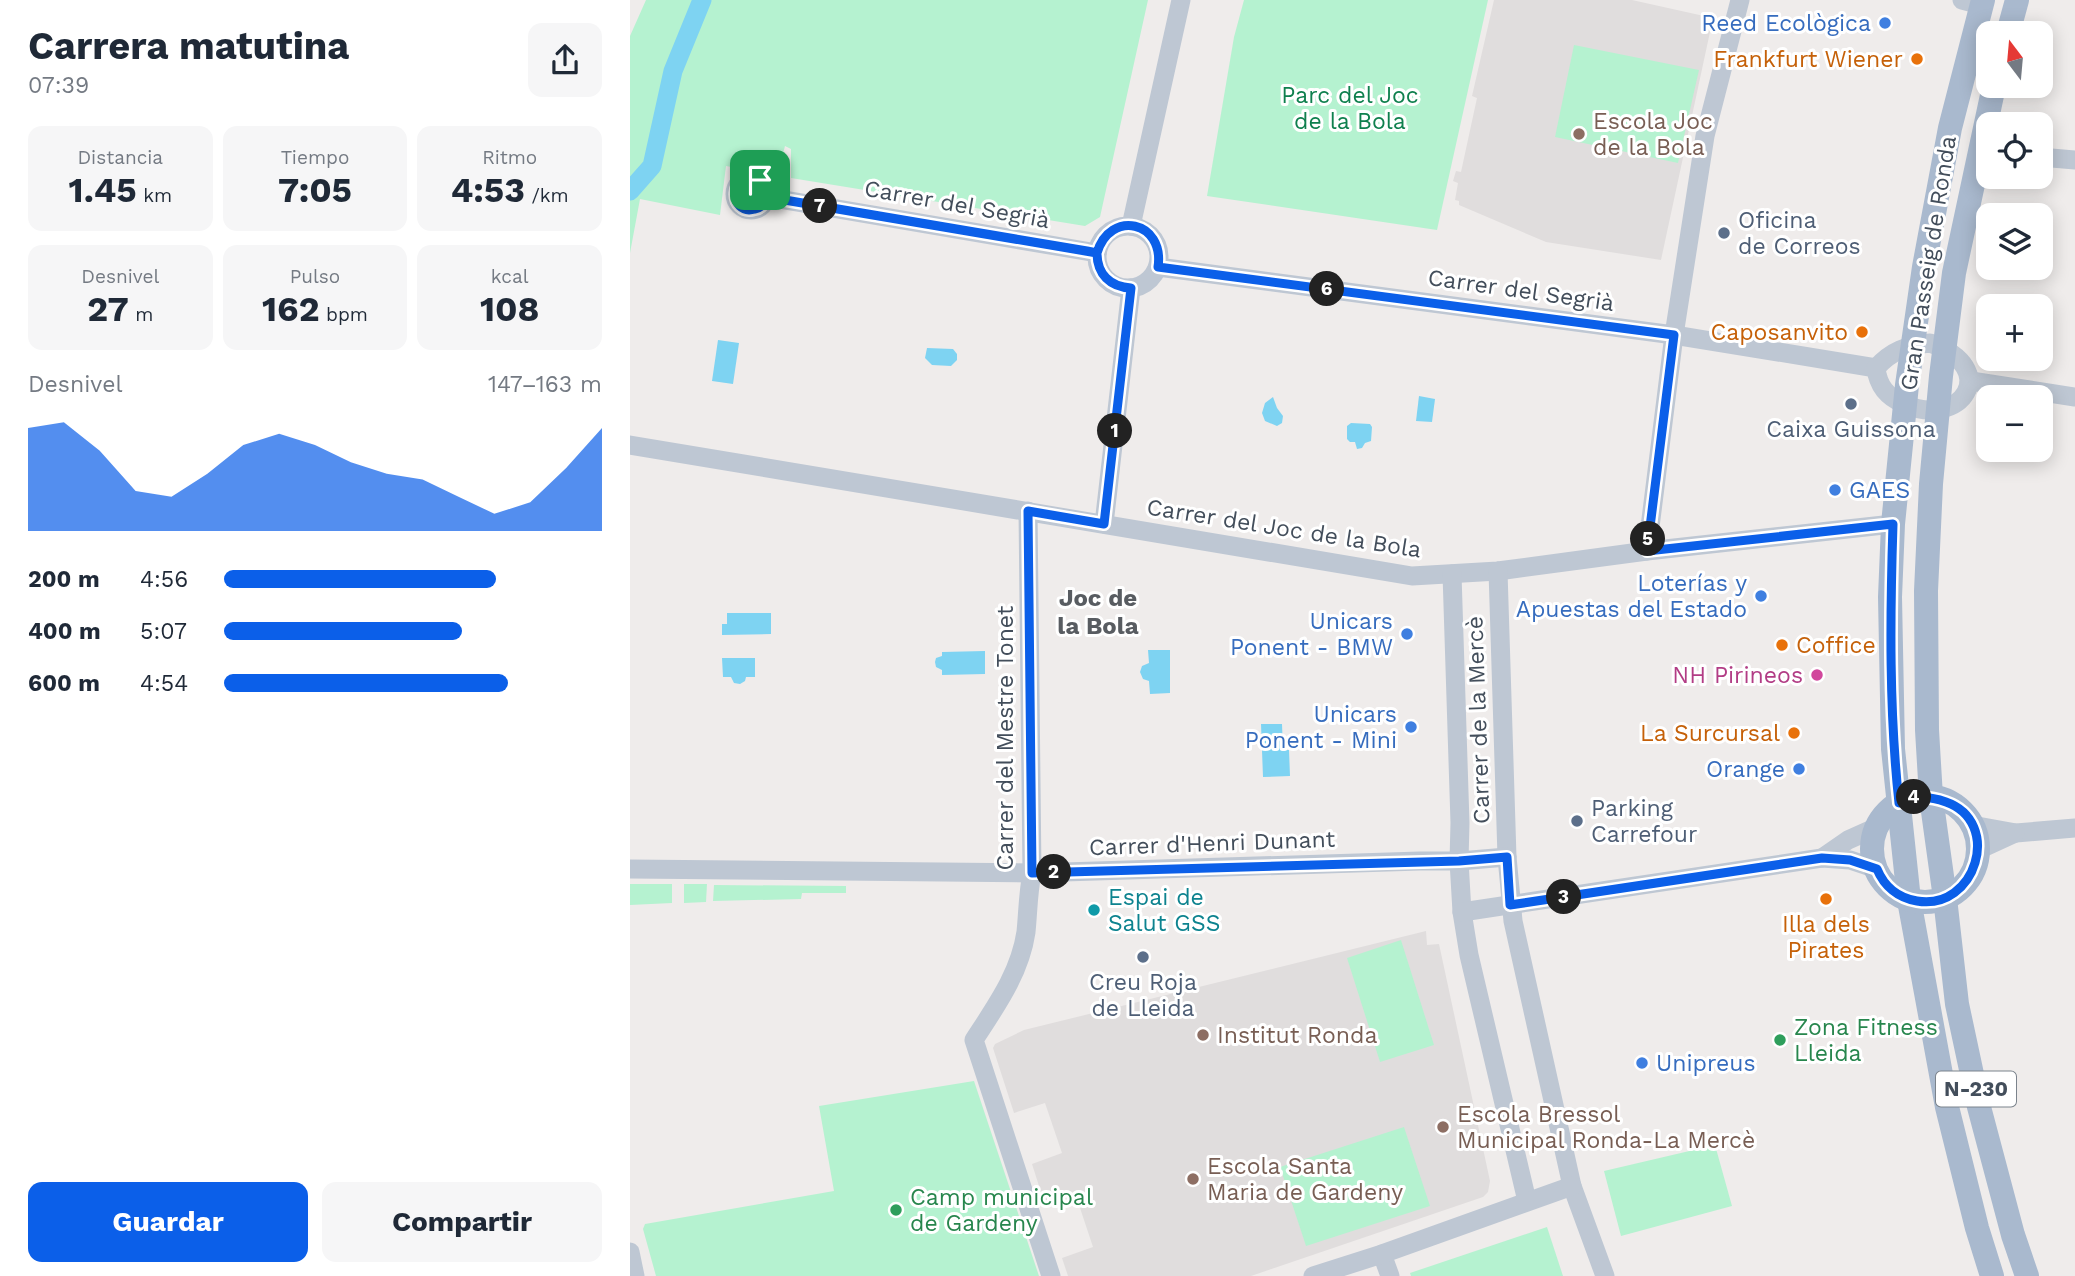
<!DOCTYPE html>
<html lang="es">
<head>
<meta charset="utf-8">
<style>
  :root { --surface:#fff; --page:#f6f6f7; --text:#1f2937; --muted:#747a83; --accent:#0b5fe9 }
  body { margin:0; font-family:"Work Sans",sans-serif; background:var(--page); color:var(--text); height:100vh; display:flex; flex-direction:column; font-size:26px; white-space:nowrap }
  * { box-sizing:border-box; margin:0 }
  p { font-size:23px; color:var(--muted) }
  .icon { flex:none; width:38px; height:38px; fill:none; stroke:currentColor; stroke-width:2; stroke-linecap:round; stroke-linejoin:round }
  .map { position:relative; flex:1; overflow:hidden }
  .sheet { display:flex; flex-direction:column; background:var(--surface); width:630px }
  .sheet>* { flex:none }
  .needle { width:46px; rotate:344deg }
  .buttons { position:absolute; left:1346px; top:21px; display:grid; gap:14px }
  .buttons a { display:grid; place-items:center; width:77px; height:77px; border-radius:14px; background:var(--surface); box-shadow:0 4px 18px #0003; font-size:35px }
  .pin { position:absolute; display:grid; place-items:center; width:60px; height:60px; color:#fff; margin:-30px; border-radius:14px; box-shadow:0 4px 10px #0006 }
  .km { position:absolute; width:35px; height:35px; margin:-18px; border-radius:50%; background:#222; color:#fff; font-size:19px; line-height:35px; text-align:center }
  .round { display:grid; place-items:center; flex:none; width:74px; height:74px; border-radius:14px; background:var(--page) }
  .summary { display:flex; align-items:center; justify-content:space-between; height:119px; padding:0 28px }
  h1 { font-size:38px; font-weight:700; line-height:52px }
  .stats { display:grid; grid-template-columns:repeat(3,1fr); gap:10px; height:119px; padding:7px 28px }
  .stats div { display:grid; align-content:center; border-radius:14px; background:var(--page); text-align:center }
  .stats b { font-size:35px; font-weight:700 }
  .stats small { font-size:19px; font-weight:400 }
  .stats p { font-size:19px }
  .chart { height:196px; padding:14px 28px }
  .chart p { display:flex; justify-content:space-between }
  .chart svg { width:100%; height:126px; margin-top:7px; fill:var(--accent); opacity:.7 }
  .cta { display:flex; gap:14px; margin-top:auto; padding:14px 28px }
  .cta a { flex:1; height:80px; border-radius:14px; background:var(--accent); color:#fff; font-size:28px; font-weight:700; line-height:80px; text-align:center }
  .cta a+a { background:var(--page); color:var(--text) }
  ul { padding:0 28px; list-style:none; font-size:23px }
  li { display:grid; grid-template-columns:112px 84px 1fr; align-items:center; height:52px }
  li i { height:18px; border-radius:9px; background:var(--accent) }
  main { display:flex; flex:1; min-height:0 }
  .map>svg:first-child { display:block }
</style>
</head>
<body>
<main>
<section class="sheet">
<div class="summary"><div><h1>Carrera matutina</h1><p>07:39</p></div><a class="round"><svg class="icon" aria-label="share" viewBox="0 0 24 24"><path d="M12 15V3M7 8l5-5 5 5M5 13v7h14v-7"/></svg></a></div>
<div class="stats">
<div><p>Distancia</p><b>1.45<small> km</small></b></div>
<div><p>Tiempo</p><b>7:05</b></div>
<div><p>Ritmo</p><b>4:53<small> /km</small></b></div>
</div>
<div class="stats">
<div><p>Desnivel</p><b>27<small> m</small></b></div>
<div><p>Pulso</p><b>162<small> bpm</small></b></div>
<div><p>kcal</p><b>108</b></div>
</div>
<div class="chart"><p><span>Desnivel</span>147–163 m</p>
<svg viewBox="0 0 160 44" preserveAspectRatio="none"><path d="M0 44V8L10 6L20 16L30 30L40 32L50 24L60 14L70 10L80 14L90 20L100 24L110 26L120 32L130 38L140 34L150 22L160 8V44z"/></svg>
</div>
<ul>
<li><b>200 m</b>4:56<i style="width:72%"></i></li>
<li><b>400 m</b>5:07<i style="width:63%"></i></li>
<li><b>600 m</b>4:54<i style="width:75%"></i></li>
</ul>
<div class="cta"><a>Guardar</a><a>Compartir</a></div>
</section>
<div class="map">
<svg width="1445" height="1276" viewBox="0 0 1445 1276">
  <rect width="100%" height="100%" fill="#efeceb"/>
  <g fill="#e0dddd">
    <path d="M864,0H1002L1083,18L1031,260L916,242L829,205V201L825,200L828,183L823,181L826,171L831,172L847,98L842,96Z"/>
    <path d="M796,931L797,945L809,944L860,1181L858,1192L853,1197L621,1276H438L432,1258L463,1247L446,1196L415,1205L402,1164L432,1153L415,1103L384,1113L363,1048L365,1044L394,1030Z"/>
  </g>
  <g fill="#b5f2d0">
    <path d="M16,0H518L470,217L455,226L161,178V149L155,146L147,176L96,166L90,215L10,199L0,253V36Z"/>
    <path d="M614,0H858L807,230L577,196L604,37Z"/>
    <path d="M944,45L1069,70L1048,163L925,137Z"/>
    <path d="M0,884H42V903L0,905Z"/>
    <path d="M54,884H77L76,902L54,903Z"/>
    <path d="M84,885L216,886V893H172L171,899L83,901Z"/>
    <path d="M771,940L804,1045L750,1062L717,958Z"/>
    <path d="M344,1081L409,1276H26L13,1229L15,1224L204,1191L189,1106Z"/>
    <path d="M774,1127L800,1206L676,1246L650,1167Z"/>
    <path d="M1085,1145L1102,1206L991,1236L974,1171Z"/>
    <path d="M917,1227L933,1276H781L780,1273Z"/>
  </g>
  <g fill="#7ed3f2">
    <path d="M88,340L109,343L103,384L82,381Z"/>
    <path d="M297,348L323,349L327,354V360L321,366L302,365L295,358Z"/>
    <path d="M789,396L805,399L802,422L786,421Z"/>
    <path d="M643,397L647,408L653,416L652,423L647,426L635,421L632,413L635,403Z"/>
    <path d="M721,423L740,424L742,427L741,441L735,443L732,448L727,449L725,442H720L717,439V426Z"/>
    <path d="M97,613H141V634L92,635V624H97Z"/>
    <path d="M518,650H540V693L520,694L519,681L513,679L510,672L512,666L519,663Z"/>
    <path d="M355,651V674L312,675V670L306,667L305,662L306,658L312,656V652Z"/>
    <path d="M92,658H125V677H116L115,681L110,684L104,683L101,677H93Z"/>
    <path d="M631,724H652L653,750H659L660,776L633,777Z"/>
  </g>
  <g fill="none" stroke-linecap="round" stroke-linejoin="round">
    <path stroke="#7ed3f2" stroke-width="19" d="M0,191L22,166L43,71L72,0"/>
    <g stroke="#bec7d3" stroke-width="19">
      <path d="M1332,0L1351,5"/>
      <path d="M1410,157L1445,160"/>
      <circle cx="121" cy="194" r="16"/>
      <path d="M137,197L467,253"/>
      <circle cx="498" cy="257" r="31"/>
      <path d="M501,226L551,0"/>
      <path d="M528,267L1044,335L1246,368"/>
      <path d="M1300,343C1373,369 1331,429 1274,404C1257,397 1248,386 1246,368C1261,351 1277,345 1300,343Z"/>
      <path d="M1341,381L1445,397"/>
      <path d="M0,445L782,576L868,571L1017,551L1263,524"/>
      <path d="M398,511L402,873C398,893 398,912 396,932C390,973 366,1006 344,1040L421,1276"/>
      <path d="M474,524L501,288"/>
      <path d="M1017,551L1044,335L1075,136L1110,0"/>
      <path d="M868,571L877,857L883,921L942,1186L975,1276"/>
      <path d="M822,574L830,823L829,861L832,912L839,955L897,1201"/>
      <path d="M1342,825L1386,833L1445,828"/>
      <path d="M1348,850L1385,833"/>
      <path d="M1192,858L1218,840L1247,827"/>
      <path d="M0,869L402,873L790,861H829L877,857"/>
      <path d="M832,912L1192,858L1220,860L1247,869"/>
      <path d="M0,1252L5,1276"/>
      <path d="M752,1254L760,1276"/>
      <path d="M683,1276L752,1254L942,1186"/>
    </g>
    <g stroke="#a9b9ce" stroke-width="24">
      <path d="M1353,0L1320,128L1294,267L1277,385L1263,524L1260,597L1263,749L1279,900L1317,1107L1347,1228L1362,1276"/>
      <path d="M1378,33L1387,0"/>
      <path d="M1364,86L1324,273L1311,376L1301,484L1296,591L1297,730L1301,797L1315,898L1327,1004L1349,1107L1383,1235L1397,1276"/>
      <circle cx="1295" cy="849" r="53"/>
    </g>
  </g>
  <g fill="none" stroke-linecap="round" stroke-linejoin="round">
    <defs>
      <path id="route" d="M130,180L136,188L137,197L467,253C467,274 480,287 501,288L474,524L398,511L402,873L829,861L877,857L880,905L1192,858L1220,860L1247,869C1254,886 1268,898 1287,901C1346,911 1373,822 1316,802C1298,796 1287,796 1269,803C1259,711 1260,617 1263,524L1017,551L1044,335L528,267C535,221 480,209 467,253L457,251L137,197C134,203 132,208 125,209C98,217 98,168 130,180"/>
    </defs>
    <use href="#route" stroke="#fff" stroke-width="14"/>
    <use href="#route" stroke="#0b5fe9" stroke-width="9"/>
  </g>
  <g fill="#3f7fe0" stroke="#fff" stroke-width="2.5">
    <circle cx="1255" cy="23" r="7"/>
    <circle cx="1205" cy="490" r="7"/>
    <circle cx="1131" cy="596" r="7"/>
    <circle cx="777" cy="634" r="7"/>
    <circle cx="781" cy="727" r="7"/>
    <circle cx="1169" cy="769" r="7"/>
    <circle cx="1012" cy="1063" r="7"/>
  </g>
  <g fill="#e8710a" stroke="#fff" stroke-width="2.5">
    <circle cx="1287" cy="59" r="7"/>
    <circle cx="1232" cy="332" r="7"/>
    <circle cx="1152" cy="645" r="7"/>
    <circle cx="1164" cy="733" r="7"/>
    <circle cx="1196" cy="899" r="7"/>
  </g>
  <g fill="#8d6e63" stroke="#fff" stroke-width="2.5">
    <circle cx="949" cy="134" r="7"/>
    <circle cx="573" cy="1035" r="7"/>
    <circle cx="813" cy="1127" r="7"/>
    <circle cx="563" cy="1179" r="7"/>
  </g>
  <g fill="#5c6f8a" stroke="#fff" stroke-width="2.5">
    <circle cx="1094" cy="233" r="7"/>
    <circle cx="1221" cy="404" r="7"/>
    <circle cx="947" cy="821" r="7"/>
    <circle cx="513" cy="957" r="7"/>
  </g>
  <circle fill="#d1479c" stroke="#fff" stroke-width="2.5" cx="1187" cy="675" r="7"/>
  <circle fill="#0f9aa8" stroke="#fff" stroke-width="2.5" cx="464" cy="910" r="7"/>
  <g fill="#2e9e5b" stroke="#fff" stroke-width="2.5">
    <circle cx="1150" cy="1040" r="7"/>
    <circle cx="266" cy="1210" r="7"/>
  </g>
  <g text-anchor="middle" stroke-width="6" stroke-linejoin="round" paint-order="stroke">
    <rect fill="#fff" stroke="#7b838c" stroke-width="2" x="1306" y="1071.5" width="80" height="35" rx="5"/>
    <g font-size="21" font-weight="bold" fill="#434e5b">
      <text x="1346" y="1096">N-230</text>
    </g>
    <g font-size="23" fill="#366cbe" stroke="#fff" text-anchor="end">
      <text x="1241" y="31">Reed Ecològica</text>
      <text x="1219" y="498" text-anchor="start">GAES</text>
      <text x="1117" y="591">Loterías y<tspan x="1117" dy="26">Apuestas del Estado</tspan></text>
      <text x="763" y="629">Unicars<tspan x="763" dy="26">Ponent - BMW</tspan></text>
      <text x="767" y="722">Unicars<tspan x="767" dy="26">Ponent - Mini</tspan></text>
      <text x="1155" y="777">Orange</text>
      <text x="1026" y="1071" text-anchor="start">Unipreus</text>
    </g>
    <g font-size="23" fill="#c56008" stroke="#fff" text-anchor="end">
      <text x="1273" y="67">Frankfurt Wiener</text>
      <text x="1218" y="340">Caposanvito</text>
      <text x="1166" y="653" text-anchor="start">Coffice</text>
      <text x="1150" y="741">La Surcursal</text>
      <text x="1196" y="932" text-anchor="middle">Illa dels<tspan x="1196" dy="26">Pirates</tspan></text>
    </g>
    <g font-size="23" fill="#0f804e" stroke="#fff">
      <text x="720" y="103">Parc del Joc<tspan x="720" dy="26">de la Bola</tspan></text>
    </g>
    <g font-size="23" fill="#785e54" stroke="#fff" text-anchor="start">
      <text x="963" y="129">Escola Joc<tspan x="963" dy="26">de la Bola</tspan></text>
      <text x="587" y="1043">Institut Ronda</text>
      <text x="827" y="1122">Escola Bressol<tspan x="827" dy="26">Municipal Ronda-La Mercè</tspan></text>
      <text x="577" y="1174">Escola Santa<tspan x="577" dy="26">Maria de Gardeny</tspan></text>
    </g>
    <g font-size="23" fill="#434e5b" stroke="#fff">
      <text transform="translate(327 204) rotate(10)" y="8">Carrer del Segrià</text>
      <text transform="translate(1298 263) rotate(-81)" y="8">Gran Passeig de Ronda</text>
      <text transform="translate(891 290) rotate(8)" y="8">Carrer del Segrià</text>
      <text transform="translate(654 528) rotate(9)" y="8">Carrer del Joc de la Bola</text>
      <text transform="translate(848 720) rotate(-92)" y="8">Carrer de la Mercè</text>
      <text transform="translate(375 738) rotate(-90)" y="8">Carrer del Mestre Tonet</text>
      <text transform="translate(582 843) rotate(-2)" y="8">Carrer d'Henri Dunant</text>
    </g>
    <g font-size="23" fill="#4e5e75" stroke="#fff" text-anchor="start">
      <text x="1108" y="228">Oficina<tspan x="1108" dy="26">de Correos</tspan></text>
      <text x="1221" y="437" text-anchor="middle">Caixa Guissona</text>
      <text x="961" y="816">Parking<tspan x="961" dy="26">Carrefour</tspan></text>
      <text x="513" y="990" text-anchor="middle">Creu Roja<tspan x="513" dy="26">de Lleida</tspan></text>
    </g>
    <g font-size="23" fill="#b23c85" stroke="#fff" text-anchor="end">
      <text x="1173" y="683">NH Pirineos</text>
    </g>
    <g font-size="23" fill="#0d838f" stroke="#fff" text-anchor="start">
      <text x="478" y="905">Espai de<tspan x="478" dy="26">Salut GSS</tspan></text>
    </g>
    <g font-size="23" fill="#27864d" stroke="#fff" text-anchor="start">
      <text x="1164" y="1035">Zona Fitness<tspan x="1164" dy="26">Lleida</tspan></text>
      <text x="280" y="1205">Camp municipal<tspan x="280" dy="26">de Gardeny</tspan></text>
    </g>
    <g font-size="24" font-weight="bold" fill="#585c61" stroke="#fff">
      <text x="468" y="606">Joc de<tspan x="468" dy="28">la Bola</tspan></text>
    </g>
  </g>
</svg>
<div class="buttons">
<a><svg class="needle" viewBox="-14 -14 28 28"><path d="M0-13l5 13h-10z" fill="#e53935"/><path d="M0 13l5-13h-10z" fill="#747a83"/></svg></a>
<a><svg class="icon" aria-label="locate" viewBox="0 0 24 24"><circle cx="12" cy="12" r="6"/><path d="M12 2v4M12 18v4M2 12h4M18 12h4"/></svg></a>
<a><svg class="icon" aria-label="layers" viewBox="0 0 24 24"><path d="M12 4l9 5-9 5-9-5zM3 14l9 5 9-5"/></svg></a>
<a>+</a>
<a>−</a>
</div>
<div class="pin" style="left:130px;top:180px;background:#1e9e55"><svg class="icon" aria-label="arrive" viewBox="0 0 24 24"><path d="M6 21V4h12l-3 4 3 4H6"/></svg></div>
<b class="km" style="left:485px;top:431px">1</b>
<b class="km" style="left:424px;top:872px">2</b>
<b class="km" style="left:934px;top:897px">3</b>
<b class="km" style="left:1284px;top:797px">4</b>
<b class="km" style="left:1018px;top:539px">5</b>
<b class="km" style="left:697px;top:289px">6</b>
<b class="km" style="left:190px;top:206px">7</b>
</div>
</main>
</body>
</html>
